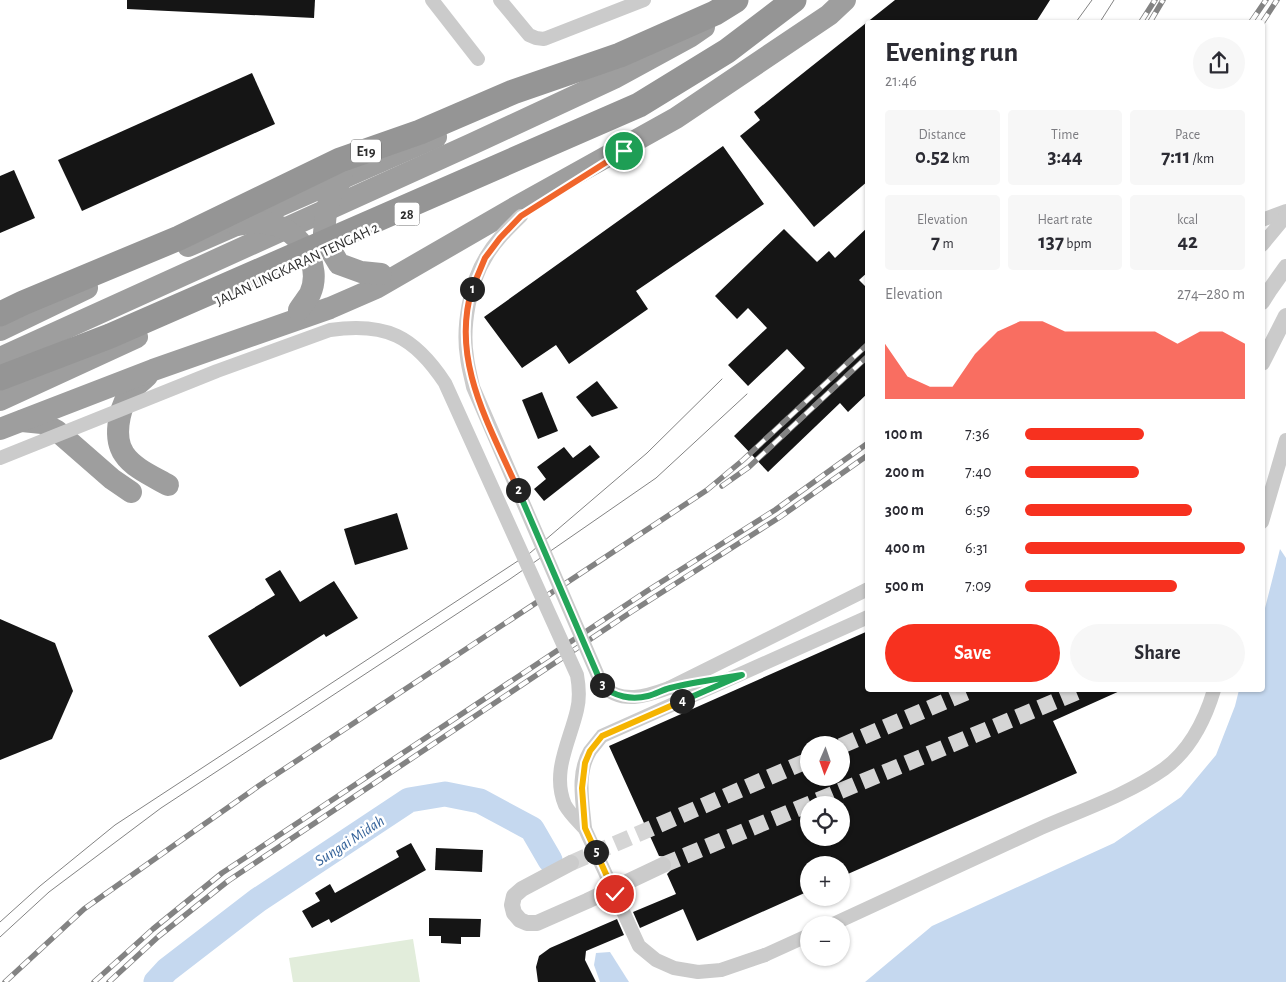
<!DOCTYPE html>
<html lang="en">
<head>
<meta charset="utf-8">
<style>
  :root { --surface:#fff; --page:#f7f7f7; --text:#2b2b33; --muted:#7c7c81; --accent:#f7311f }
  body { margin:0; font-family:"Alegreya Sans",sans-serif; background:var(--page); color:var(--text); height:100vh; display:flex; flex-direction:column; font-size:19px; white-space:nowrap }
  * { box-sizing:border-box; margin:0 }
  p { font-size:16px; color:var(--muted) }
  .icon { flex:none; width:28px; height:28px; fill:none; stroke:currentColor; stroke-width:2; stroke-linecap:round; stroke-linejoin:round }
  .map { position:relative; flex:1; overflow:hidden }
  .drawer { position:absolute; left:865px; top:20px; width:400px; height:672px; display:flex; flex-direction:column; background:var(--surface); border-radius:5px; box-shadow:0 1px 4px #0004 }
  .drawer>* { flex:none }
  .needle { width:32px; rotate:182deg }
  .controls { position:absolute; left:800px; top:736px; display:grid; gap:10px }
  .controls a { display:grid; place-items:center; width:50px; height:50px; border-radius:50%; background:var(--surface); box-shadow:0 1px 4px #0004; font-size:25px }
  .pin { position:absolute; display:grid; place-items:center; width:42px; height:42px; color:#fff; margin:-21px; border:2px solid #fff; border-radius:50%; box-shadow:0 1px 5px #0007 }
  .km { position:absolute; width:25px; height:25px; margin:-12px; border-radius:50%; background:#222; color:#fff; font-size:14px; line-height:25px; text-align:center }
  .round { display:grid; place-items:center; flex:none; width:52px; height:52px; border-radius:26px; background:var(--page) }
  .overview { display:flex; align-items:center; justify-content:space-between; height:85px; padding:0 20px }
  h1 { font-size:28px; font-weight:600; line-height:38px }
  .figures { display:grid; grid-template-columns:repeat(3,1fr); gap:8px; height:85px; padding:5px 20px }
  .figures div { display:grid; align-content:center; border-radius:5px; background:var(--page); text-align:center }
  .figures b { font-size:21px; font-weight:600 }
  .figures small { font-size:14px; font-weight:400 }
  .figures p { font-size:14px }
  .chart { height:140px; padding:10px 20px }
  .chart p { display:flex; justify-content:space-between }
  .chart svg { width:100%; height:90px; margin-top:5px; fill:var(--accent); opacity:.7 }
  .primary-button { display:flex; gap:10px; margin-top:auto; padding:10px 20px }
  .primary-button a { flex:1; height:58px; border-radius:30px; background:var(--accent); color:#fff; font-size:20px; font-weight:600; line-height:58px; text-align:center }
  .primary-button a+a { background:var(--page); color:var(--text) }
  ul { padding:0 20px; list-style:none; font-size:16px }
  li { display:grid; grid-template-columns:80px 60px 1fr; align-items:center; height:38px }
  li i { height:12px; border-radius:6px; background:var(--accent) }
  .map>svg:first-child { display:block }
</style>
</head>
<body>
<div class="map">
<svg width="1286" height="982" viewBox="0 0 1286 982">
  <rect width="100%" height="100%" fill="#fff"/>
  <path fill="#e2eddb" d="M413,939L420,982H293L289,958Z"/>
  <g fill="#c5d8ef">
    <path d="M1280,549L1286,558V982H865L932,926L1114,843L1181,797L1216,755L1235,706L1239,690H1262L1263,616Z"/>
    <path d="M610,952L629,982H600L594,965L596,953Z"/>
  </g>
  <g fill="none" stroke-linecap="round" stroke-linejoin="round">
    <path stroke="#c5d8ef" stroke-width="25" d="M156,982L167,970L258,900L409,800L445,794L480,801L532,829L550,860"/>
  </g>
  <g fill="#151515" fill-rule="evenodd">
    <path d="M127,0H315L314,18L127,9Z"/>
    <path d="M895,0H1050L1036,22H868V181L814,227L740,136L760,120L754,112Z"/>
    <path d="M252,73L275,124L82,211L58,160Z"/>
    <path d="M723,146L764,204L636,291L648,309L569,364L556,345L522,368L484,317Z"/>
    <path d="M14,170L35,218L0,233V176Z"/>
    <path d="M868,227V272L859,280L868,289V393L848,412L840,403L768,472L734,436L805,368L787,349L748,386L728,365L767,328L748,308L737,319L715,296L784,229L817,262L829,251L835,258Z"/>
    <path d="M597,381L618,408L592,417L576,397Z"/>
    <path d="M542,392L558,431L538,439L522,400Z"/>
    <path d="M590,445L600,457L544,501L534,489L546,479L537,467L564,447L573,458Z"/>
    <path d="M397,513L408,549L355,565L344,529Z"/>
    <path d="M280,570L300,602L334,581L358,618L326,637L324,634L240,687L208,636L275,595L265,579Z"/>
    <path d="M0,619L55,643L73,691L52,739L0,760Z"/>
    <path d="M868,631V690H1122L1053,721L1077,773L841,877V865H809V891L697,941L683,909L640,928L633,912L676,894L667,874L671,870L673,865L672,860L668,857L659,856L609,746ZM809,745H841V778H809ZM809,805H841V838H809Z"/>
    <path d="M411,843L426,870L331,923L329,919L312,928L302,911L320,901L315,893L330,884L335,893L399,857L396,851Z"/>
    <path d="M436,848L483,850L482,872L435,870Z"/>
    <path d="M429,918L481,919L480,937H461V944L441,943V936H429Z"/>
    <path d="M617,919L624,935L586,951L585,960L596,982H538L536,967L539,956L550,948Z"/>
  </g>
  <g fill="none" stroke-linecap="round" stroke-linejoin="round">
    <g stroke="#d5d5d5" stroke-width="16" stroke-dasharray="16 8" stroke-linecap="butt">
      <path d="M841,746L972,690"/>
      <path d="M571,863L809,760"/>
      <path d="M663,865L1082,690"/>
    </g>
    <g stroke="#cbcbcb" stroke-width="14">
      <path d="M432,0L478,59"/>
      <path d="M500,0L529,35L536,38L544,39L644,0"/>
      <path d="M1262,220L1286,211"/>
      <path d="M1262,245L1286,216"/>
      <path d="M1262,522L1286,440"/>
      <path d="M669,688L868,589"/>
      <path d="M585,829C583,803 576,774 590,751C594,746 598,741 602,736L868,617"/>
      <path d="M831,925C901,893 971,860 1041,828C1082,810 1127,795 1164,769C1190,750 1205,720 1214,690"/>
      <path d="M765,955L809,935"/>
    </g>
    <g stroke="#cbcbcb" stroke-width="16">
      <path d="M1262,302L1269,291L1286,267"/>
      <path d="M1262,363L1286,316"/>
      <path d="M571,863L522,889L514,896L512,905L514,913L520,920L527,923H537L587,901L663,865"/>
    </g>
    <g stroke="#9e9e9e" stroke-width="22">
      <path d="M188,246L436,137"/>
      <path d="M0,330L87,288"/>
      <path d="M0,358L472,144L614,78L691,36L704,27"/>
      <path d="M147,376C141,382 132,388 128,395C119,411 113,438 124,454C133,468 154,477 168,485"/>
      <path d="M0,400L137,337"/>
      <path d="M22,421L42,423L57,431L112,479L131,492"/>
      <path d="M0,429L153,370L330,308L376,288L518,206L676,118L829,15L845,0"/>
    </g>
    <g stroke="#838383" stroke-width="1">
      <path d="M1076,22L1092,0"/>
      <path d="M1100,22L1114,0"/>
      <path d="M0,922L40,886L115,825L530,553L647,453L722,379"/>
      <path d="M0,937L49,892L161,808L510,579L656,478L747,394"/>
    </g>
    <defs>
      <g id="rail">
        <path d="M1141,22L1155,0"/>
        <path d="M1150,22L1163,0"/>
        <path d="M1251,22L1266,0"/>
        <path d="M1262,23L1277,0"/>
        <path d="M722,486L749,467L868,356"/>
        <path d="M5,982L84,909L173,846L260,785L707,490L743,460L868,344"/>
        <path d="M94,982L153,929L222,873L647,591L775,510L868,443"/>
        <path d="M109,982L159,936L228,881L631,612L780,517L868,455"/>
      </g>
    </defs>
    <use href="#rail" stroke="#838383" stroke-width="5.5"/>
    <use href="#rail" stroke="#fff" stroke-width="4" stroke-dasharray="11" stroke-linecap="butt"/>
    <g stroke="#cbcbcb" stroke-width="14">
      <path d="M521,216C508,229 495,241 486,257C470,282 462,327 467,357C468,367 471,377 473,387L602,685C621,705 647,696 669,688"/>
      <path d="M0,458L217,371L330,330C386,322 414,336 445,383L577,675C579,686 580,698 577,710C570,741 551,772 565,805C570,814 578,821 585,829L639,946L656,960L674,968L698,972L721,970L765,955"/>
    </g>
    <g stroke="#9e9e9e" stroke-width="22">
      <path d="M342,179L332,191L326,212L324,233L327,244L339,264L361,272L381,274"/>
      <path d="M237,225C248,223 260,221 272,224C300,231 323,265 310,294C307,299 302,305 299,310"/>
    </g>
    <g stroke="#959595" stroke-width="25">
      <path d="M0,314L23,303L179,238L340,160L420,132L513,92L620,55L715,13L736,0"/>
      <path d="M0,378L110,336L639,105L727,51L794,0"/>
    </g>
  </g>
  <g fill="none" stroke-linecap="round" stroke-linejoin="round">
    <defs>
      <path id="split-1" d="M472,289L485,258L500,238L521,216L624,151"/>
      <path id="split-2" d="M472,289C450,361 490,426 518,490"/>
      <path id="split-3" d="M518,490L602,685"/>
      <path id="split-4" d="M602,685C614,697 632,700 648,696C656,694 662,690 670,688C693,682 718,679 742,675L682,701"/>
      <path id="split-5" d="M596,852L585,828L582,788L585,763L590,751L602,736L682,701"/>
      <path id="split-6" d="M596,852L615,894"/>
    </defs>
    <use href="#split-1" stroke="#fff" stroke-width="10"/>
    <use href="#split-2" stroke="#fff" stroke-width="10"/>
    <use href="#split-3" stroke="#fff" stroke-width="10"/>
    <use href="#split-4" stroke="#fff" stroke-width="10"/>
    <use href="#split-5" stroke="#fff" stroke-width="10"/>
    <use href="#split-6" stroke="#fff" stroke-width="10"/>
    <use href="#split-1" stroke="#f0652b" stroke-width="6"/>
    <use href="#split-2" stroke="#f0652b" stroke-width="6"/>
    <use href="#split-3" stroke="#22a559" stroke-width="6"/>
    <use href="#split-4" stroke="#22a559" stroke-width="6"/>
    <use href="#split-5" stroke="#f5b400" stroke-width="6"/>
    <use href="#split-6" stroke="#f5b400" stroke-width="6"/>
  </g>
  <g text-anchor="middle" stroke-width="5" stroke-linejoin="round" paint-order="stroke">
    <g fill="#fff" stroke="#6d6d6d" stroke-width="1">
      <rect x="351" y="139.5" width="30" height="23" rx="4"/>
      <rect x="394.5" y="202.5" width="25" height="23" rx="4"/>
    </g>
    <g font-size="14" font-weight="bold" fill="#2e2e2e">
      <text x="366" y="156">E19</text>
      <text x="407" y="219">28</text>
    </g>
    <g font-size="15" fill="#2e2e2e" stroke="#fff">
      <text transform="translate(297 264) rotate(-25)" y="5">JALAN LINGKARAN TENGAH 2</text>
    </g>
    <g font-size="16" font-style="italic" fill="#346299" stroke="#fff">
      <text transform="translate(349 840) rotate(-33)" y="6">Sungai Midah</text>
    </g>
  </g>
</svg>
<div class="controls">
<a><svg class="needle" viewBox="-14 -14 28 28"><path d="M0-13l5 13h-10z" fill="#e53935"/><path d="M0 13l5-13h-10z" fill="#7c7c81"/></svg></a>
<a><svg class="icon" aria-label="locate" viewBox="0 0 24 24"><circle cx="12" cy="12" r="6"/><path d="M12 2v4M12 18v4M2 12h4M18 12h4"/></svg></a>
<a>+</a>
<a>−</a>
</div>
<div class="pin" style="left:624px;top:151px;background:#1e9e55"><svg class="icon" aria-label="arrive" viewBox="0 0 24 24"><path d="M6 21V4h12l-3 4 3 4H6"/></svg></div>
<div class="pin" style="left:615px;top:894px;background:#d93025"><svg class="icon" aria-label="check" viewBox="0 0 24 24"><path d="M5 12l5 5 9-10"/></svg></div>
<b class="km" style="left:472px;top:289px">1</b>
<b class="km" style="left:518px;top:490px">2</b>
<b class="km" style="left:602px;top:685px">3</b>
<b class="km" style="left:682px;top:701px">4</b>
<b class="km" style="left:596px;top:852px">5</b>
<section class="drawer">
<div class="overview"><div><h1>Evening run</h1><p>21:46</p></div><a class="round"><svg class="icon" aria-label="share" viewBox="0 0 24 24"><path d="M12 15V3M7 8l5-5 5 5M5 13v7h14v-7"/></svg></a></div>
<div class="figures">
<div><p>Distance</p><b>0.52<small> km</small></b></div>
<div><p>Time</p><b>3:44</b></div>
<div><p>Pace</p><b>7:11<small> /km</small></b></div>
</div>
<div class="figures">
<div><p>Elevation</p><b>7<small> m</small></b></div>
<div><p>Heart rate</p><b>137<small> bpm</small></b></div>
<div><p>kcal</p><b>42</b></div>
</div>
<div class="chart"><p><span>Elevation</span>274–280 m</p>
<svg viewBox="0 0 160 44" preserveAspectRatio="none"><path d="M0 44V17L10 33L20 38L30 38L40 22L50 11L60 6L70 6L80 11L90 11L100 11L110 11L120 11L130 17L140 11L150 11L160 17V44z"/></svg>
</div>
<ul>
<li><b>100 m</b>7:36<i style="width:54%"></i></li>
<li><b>200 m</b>7:40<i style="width:52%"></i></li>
<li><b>300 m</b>6:59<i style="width:76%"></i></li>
<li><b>400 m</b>6:31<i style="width:100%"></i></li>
<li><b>500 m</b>7:09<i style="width:69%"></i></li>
</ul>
<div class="primary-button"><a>Save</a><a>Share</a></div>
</section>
</div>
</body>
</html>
